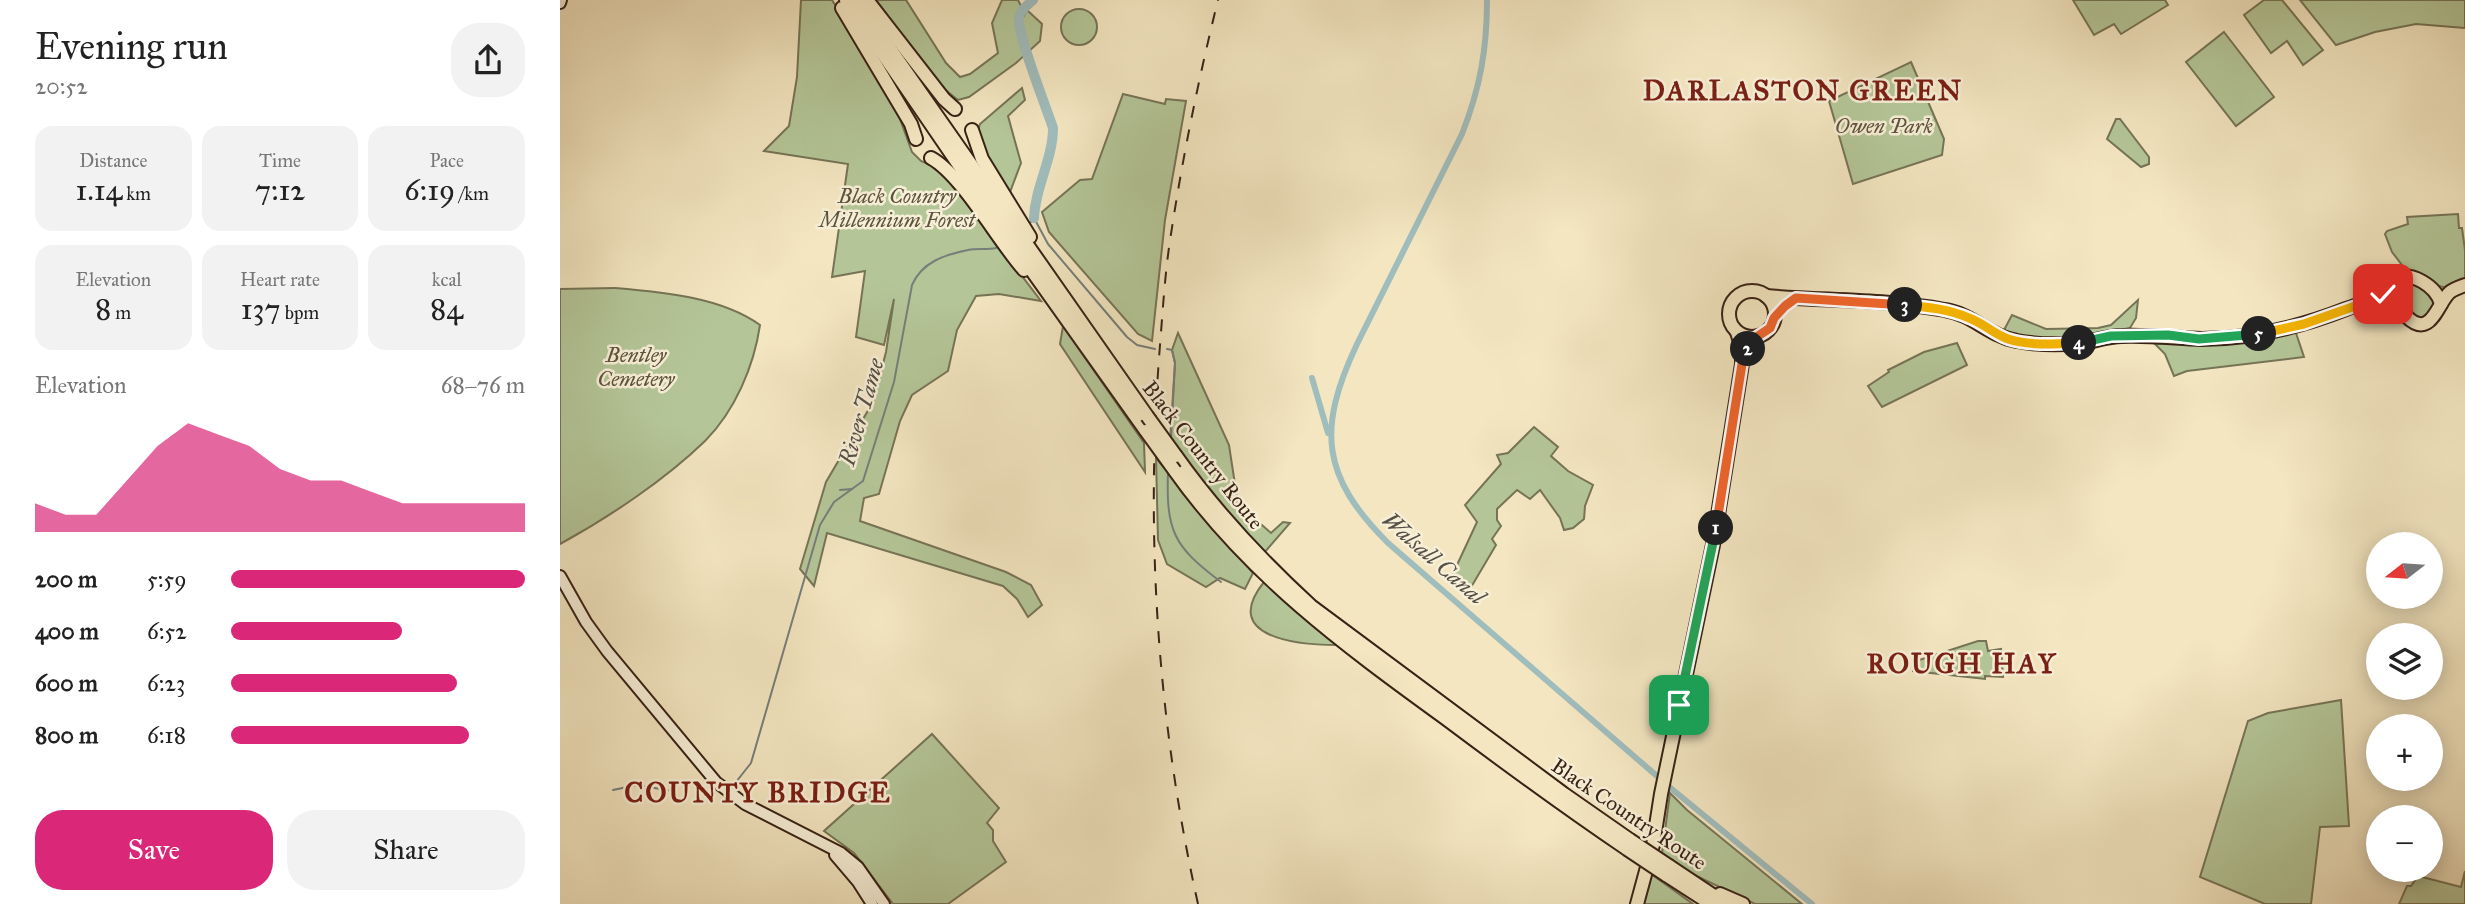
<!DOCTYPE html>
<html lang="en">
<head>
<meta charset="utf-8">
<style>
  :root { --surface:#fff; --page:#f2f2f2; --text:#222; --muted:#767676; --accent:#db2777 }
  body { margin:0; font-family:"IM FELL Great Primer",serif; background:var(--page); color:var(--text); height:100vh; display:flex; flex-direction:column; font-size:26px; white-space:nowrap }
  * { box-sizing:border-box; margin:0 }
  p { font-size:23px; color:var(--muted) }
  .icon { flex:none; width:38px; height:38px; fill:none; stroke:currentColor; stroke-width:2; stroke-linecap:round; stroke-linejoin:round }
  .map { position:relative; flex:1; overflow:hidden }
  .panel { display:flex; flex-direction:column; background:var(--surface); width:560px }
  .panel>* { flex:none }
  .needle { width:46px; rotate:253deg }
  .controls { position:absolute; left:1806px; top:532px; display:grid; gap:14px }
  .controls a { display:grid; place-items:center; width:77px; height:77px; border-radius:50%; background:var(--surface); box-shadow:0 4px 18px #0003; font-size:35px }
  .pin { position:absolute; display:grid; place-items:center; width:60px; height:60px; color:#fff; margin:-30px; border-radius:14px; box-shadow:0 4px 10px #0006 }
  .km { position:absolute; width:35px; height:35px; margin:-18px; border-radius:50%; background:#222; color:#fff; font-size:19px; line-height:35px; text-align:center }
  .round { display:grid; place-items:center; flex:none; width:74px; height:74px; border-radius:28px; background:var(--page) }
  .headline { display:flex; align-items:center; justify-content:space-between; height:119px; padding:0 35px }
  h1 { font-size:38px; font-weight:600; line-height:52px }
  .metrics { display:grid; grid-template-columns:repeat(3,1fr); gap:10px; height:119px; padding:7px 35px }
  .metrics div { display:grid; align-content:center; border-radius:18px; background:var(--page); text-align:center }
  .metrics b { font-size:30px; font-weight:600 }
  .metrics small { font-size:19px; font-weight:400 }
  .metrics p { font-size:19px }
  .chart { height:196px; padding:14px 35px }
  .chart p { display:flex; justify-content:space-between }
  .chart svg { width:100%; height:126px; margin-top:7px; fill:var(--accent); opacity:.7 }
  .cta { display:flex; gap:14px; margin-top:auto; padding:14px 35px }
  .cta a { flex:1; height:80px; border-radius:28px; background:var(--accent); color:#fff; font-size:28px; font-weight:600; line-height:80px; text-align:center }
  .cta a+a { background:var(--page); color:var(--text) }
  ul { padding:0 35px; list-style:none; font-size:23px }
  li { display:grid; grid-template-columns:112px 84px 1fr; align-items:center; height:52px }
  li i { height:18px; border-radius:9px; background:var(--accent) }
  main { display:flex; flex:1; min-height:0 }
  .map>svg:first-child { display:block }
</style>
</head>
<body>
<main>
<section class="panel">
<div class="headline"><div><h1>Evening run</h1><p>20:52</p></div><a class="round"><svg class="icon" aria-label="share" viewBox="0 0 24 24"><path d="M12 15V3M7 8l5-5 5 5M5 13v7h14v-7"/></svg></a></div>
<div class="metrics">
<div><p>Distance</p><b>1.14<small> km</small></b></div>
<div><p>Time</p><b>7:12</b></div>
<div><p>Pace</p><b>6:19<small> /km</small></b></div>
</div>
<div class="metrics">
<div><p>Elevation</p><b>8<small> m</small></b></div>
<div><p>Heart rate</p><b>137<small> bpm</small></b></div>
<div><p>kcal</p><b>84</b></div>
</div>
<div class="chart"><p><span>Elevation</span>68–76 m</p>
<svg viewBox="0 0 160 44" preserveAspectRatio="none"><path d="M0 44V34L10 38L20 38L30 26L40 14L50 6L60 10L70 14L80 22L90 26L100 26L110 30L120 34L130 34L140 34L150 34L160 34V44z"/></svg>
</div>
<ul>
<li><b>200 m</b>5:59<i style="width:100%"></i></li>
<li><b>400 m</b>6:52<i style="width:58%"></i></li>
<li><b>600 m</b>6:23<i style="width:77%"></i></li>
<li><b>800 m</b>6:18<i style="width:81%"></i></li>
</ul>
<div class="cta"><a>Save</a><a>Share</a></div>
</section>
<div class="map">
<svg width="1905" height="904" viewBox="0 0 1905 904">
  <rect width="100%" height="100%" fill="#f3e6c1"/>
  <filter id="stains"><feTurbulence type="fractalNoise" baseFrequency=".00286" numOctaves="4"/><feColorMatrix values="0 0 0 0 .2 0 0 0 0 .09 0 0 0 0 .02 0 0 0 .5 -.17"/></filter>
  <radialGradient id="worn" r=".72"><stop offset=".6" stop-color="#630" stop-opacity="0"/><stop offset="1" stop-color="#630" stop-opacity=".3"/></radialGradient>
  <g fill="#b4c698" stroke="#767456" stroke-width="2">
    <path d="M241,0H272L305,53L340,119L352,152L361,161L381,170L481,301L439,294L416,296L397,330L388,371L352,395L340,421L319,494L304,498L300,521L446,572L471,585L482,605L468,617L457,599L443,586L267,533L254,586L240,569L266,482L313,402L326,352L334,299L324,345L296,337L305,271L272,277L288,164L204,151L229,126L237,77Z"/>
    <path d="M316,0H346L386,63L400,77L410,74L438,53L432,23L442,0H458L462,8L456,19L461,21L467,10L482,24L480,41L456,63L409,97L398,100L378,84Z"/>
    <path d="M1513,0H1605L1608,5L1561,34L1554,24L1534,35Z"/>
    <path d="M1704,0H1722L1763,50L1743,65L1727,41L1711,53L1684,15Z"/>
    <path d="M1740,0H1905V28L1856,24L1815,32L1776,45Z"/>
    <circle cx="519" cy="27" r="18"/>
    <path d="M1664,32L1714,97L1676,126L1626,62Z"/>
    <path d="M1351,62L1384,139L1382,155L1293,184L1269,101Z"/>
    <path d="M462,88L465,100L448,116L461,163L450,192L421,149L416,136L420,124Z"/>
    <path d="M563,94L605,104L606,99L626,101L605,220L592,341L578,334L489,232L482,212L520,180L532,179Z"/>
    <path d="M1556,119H1560L1589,157V164L1581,167L1547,139Z"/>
    <path d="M1898,214L1899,228H1902L1905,250V281L1888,288L1874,285L1859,276L1842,265L1832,252L1825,234L1827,231L1848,224L1847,217Z"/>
    <path d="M1849,279L1873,296L1875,307L1866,318H1855L1836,299L1834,285Z"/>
    <path d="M55,288C102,292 161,297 200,325C194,366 175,411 145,441C106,479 48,518 0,544V289Z"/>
    <path d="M1578,300L1576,318L1570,328C1530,338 1484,347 1444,330L1452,315L1486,329L1538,328L1551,325Z"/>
    <path d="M503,326L584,443L585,472L500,344Z"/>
    <path d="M1735,330L1744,357L1627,371L1614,376L1605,354L1595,344Z"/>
    <path d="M618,333L669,445L678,504L711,533L723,522L730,523L704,553L672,520L610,442L615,363L612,350Z"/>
    <path d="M1397,343L1407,365L1322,407L1308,386L1329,372L1328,370L1364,352Z"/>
    <path d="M974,427L998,447L991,456L1008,471L1033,485L1025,506L1024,519L1013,528L1004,530L1000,518L980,490L970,499L957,490L937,509V520L941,526L932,539L936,545L907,594L890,580L917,522L905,505L941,464L937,455L948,453Z"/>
    <path d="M596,458L693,573L685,589L660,578L646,587L607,564L598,540Z"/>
    <path d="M704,582L778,645C739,645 659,638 704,582Z"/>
    <path d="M1418,641H1426L1428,651L1441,649L1443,677L1425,676V679L1353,671V662Z"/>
    <path d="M1781,700L1789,826L1760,827L1751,904H1705L1640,877L1688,721L1708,713Z"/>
    <path d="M372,734L439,808L427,823L433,830V841L446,862L388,904H333L294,853L264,831Z"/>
    <path d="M1110,793L1127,810L1242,904H1195L1126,871L1102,853Z"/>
    <path d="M1905,871V904H1839L1847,886H1851L1858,876L1901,887Z"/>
    <path d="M1091,874L1133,904H1083Z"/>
  </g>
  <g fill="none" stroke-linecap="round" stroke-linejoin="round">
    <g stroke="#767f7a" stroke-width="2">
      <path d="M469,224L474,218L488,244L567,337L577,345L595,349"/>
      <path d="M607,349L612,350L615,363L611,438"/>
      <path d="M608,471C606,531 613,546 661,582"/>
      <path d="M280,490L292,489"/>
      <path d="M176,782L191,763L260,525L274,502L303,481L334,382L352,285C362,262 384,255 408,250C417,248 427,250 436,248"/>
      <path d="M53,790L77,785L112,791"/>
    </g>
    <g stroke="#a0bdbd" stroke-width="6">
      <path d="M927,0C927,50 920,88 902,134L797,344C757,429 761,476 828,543L1113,790L1252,904"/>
      <path d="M752,378L768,433"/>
    </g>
    <path stroke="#a0bdbd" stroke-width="10" d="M473,0C469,4 460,10 459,17C456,32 487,109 493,128C493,159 475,187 474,218"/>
    <defs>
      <g id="secondary">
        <path d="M0,3L1,0"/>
        <path d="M0,576L26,622L47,651L156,782L185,804L281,853L298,867L324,904"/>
        <path d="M275,855L298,882L312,904"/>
      </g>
      <g id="primary">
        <path d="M1830,287C1831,299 1837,307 1846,316C1871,341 1877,303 1890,292C1894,289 1900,287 1905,285"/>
        <circle cx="1192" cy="314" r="23"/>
        <path d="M1206,296C1265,301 1326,299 1385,310C1412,314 1431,337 1457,341C1478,345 1500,345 1521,343C1535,341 1548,336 1562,336C1589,335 1615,338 1642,339C1692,339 1740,327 1786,309C1805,302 1824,299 1833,279C1851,270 1876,286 1881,304"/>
        <path d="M1077,904L1093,845L1101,794L1154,540L1182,364V349L1177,332"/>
      </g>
      <g id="trunk">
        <path d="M286,0L455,247L586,431"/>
        <path d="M296,0L587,416"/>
        <path d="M307,0L384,99L395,109"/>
        <path d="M282,8L351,124L356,139"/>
        <path d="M412,130L422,159L470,237"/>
        <path d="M371,158C402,175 438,241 464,270"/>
        <path d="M616,456C655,511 701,560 751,606L1004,794L1070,840"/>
        <path d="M615,471C689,575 783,644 885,718C945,763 1005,807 1067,849"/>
        <path d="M1109,866L1166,904"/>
        <path d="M1106,875L1151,904"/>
        <path d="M1160,894L1183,904"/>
      </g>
    </defs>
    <use href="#secondary" stroke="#382215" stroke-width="14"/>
    <use href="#primary" stroke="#382215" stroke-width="16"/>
    <use href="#trunk" stroke="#382215" stroke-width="16"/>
    <use href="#secondary" stroke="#f7efd7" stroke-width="10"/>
    <use href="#primary" stroke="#f3e6c1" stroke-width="12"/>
    <use href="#trunk" stroke="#f3e6c1" stroke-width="12"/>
    <path stroke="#382215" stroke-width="2" stroke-dasharray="12 12" stroke-linecap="butt" d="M638,904C597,720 585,533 600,345C603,308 605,271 611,234C623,155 639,77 658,0"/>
    <defs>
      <g id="trunk-bridge">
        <path d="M587,416L616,456"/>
        <path d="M586,431L615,471"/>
        <path d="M1070,840L1109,866"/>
        <path d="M1067,849L1106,875"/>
      </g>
    </defs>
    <use href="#trunk-bridge" stroke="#382215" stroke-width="16" stroke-linecap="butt"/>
    <use href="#trunk-bridge" stroke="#f3e6c1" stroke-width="12"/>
  </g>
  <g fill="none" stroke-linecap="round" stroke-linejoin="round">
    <defs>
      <path id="split-1" d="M1119,705L1156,528"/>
      <path id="split-2" d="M1156,528L1182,364L1188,349"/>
      <path id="split-3" d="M1188,349L1198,336L1210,328L1214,318L1225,306L1236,298L1345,305"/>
      <path id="split-4" d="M1345,305C1367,307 1389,309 1409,318C1423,323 1434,334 1448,339C1470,346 1496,344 1519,343"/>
      <path id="split-5" d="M1519,343L1551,336L1608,335L1639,339L1699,334"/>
      <path id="split-6" d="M1699,334L1744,324L1818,298L1823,294"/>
    </defs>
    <use href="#split-1" stroke="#fff" stroke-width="14"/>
    <use href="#split-2" stroke="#fff" stroke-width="14"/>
    <use href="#split-3" stroke="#fff" stroke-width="14"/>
    <use href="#split-4" stroke="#fff" stroke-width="14"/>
    <use href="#split-5" stroke="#fff" stroke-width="14"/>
    <use href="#split-6" stroke="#fff" stroke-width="14"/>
    <use href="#split-1" stroke="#22a559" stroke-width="9"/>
    <use href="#split-2" stroke="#f0652b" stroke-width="9"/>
    <use href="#split-3" stroke="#f0652b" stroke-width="9"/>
    <use href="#split-4" stroke="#f5b400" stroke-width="9"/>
    <use href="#split-5" stroke="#22a559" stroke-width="9"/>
    <use href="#split-6" stroke="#f5b400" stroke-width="9"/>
  </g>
  <g text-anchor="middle" stroke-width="5" stroke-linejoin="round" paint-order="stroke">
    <g font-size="21" font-style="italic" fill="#5d533c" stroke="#f7efd7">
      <text x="1324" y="133">Owen Park</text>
      <text x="337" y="203">Black Country<tspan x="337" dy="24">Millennium Forest</tspan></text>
      <text x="76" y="362">Bentley<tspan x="76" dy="24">Cemetery</tspan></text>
    </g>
    <g font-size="21" fill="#382215" stroke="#f7efd7">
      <text transform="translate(643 455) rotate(52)" y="7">Black Country Route</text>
      <text transform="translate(1069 814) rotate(34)" y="7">Black Country Route</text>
    </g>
    <g font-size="23" font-style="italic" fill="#575047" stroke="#f7efd7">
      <text transform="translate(301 412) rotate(-74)" y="8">River Tame</text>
      <text transform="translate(874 558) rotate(41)" y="8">Walsall Canal</text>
    </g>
    <g font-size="28" font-weight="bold" letter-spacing="2" fill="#7a1f14" stroke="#f7efd7">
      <text x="1243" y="100">DARLASTON GREEN</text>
      <text x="1402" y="673">ROUGH HAY</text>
      <text x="198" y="802">COUNTY BRIDGE</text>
    </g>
  </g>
  <rect width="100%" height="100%" filter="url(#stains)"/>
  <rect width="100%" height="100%" fill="url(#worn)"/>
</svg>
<div class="controls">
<a><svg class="needle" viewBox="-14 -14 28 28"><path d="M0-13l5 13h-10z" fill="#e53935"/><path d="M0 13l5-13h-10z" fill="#767676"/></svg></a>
<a><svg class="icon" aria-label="layers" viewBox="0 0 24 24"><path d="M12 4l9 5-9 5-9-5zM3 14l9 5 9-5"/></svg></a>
<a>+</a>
<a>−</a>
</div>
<div class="pin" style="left:1119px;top:705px;background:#1e9e55"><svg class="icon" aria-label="arrive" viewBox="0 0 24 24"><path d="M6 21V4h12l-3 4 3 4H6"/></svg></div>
<div class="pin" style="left:1823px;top:294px;background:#d93025"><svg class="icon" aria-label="check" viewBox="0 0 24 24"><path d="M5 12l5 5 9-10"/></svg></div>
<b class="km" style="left:1156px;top:528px">1</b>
<b class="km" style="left:1188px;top:349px">2</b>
<b class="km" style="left:1345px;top:305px">3</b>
<b class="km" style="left:1519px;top:343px">4</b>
<b class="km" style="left:1699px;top:334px">5</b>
</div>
</main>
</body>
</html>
